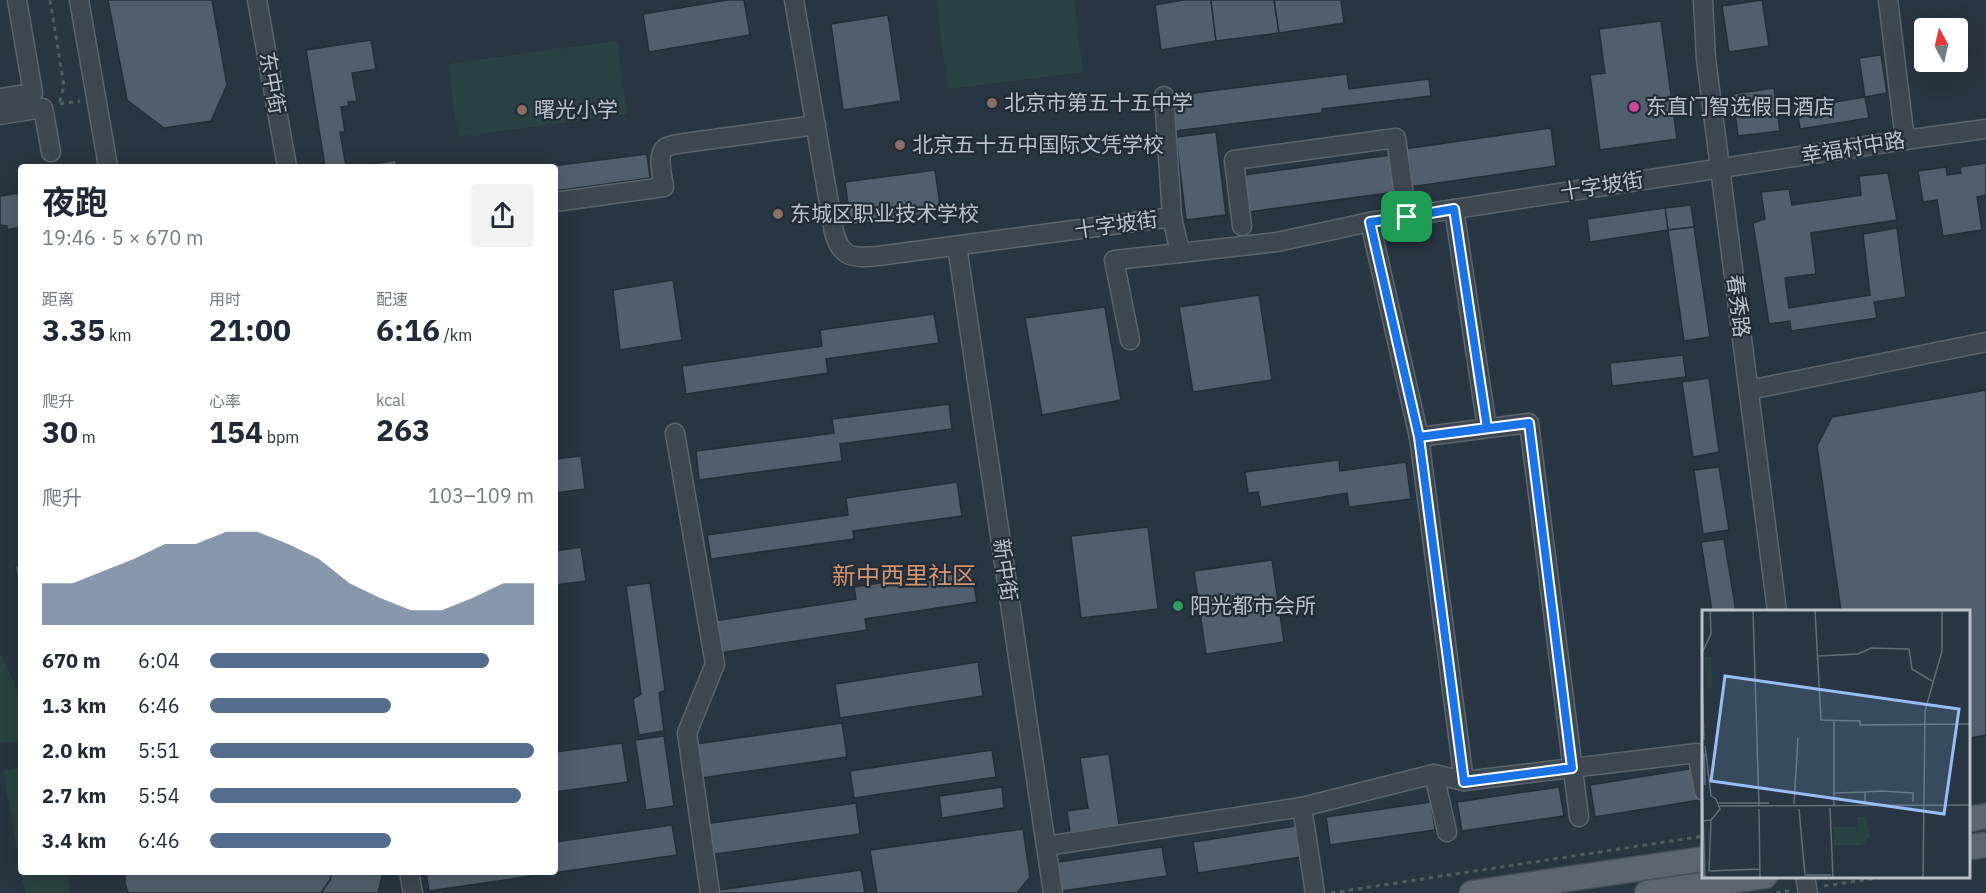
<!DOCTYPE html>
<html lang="zh">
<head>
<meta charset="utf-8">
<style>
  :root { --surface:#fff; --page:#f2f2f3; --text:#1f2937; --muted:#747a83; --accent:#556d8c }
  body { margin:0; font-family:"IBM Plex Sans","Noto Sans SC",sans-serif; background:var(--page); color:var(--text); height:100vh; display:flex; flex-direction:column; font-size:22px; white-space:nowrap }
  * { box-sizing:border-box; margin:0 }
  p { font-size:20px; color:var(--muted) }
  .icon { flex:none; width:33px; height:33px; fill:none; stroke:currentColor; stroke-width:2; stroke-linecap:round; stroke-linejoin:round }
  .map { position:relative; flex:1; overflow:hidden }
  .side { position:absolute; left:18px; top:164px; width:540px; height:711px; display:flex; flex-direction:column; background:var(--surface); border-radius:6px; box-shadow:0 6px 24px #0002 }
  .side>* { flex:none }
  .needle { width:39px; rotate:352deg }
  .controls { position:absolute; left:1914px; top:18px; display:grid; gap:12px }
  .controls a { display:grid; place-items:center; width:54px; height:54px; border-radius:6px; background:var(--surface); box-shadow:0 6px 24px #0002; font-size:30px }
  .pin { position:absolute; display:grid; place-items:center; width:51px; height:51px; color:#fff; margin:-26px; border-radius:12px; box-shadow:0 3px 9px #0006 }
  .round { display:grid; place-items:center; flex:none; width:63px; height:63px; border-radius:6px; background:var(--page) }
  .overview { display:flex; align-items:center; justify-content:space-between; height:102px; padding:0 24px }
  h1 { font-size:33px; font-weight:700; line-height:45px }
  .figures { display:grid; grid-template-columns:repeat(3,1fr); gap:9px; height:102px; padding:6px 24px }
  .figures div { display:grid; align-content:center }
  .figures b { font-size:30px; font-weight:700 }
  .figures small { font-size:16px; font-weight:400 }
  .figures p { font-size:16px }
  .chart { height:168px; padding:12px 24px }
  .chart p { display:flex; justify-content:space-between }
  .chart svg { width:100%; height:108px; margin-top:6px; fill:var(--accent); opacity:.7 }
  ul { padding:0 24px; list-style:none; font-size:20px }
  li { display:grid; grid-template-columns:96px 72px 1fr; align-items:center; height:45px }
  li i { height:15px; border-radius:8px; background:var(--accent) }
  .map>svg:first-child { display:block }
</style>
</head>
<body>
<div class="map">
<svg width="1986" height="893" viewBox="0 0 1986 893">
  <rect width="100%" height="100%" fill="#283542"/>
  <g fill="#2a4243">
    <path d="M936,0H1074L1083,72L948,89Z"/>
    <path d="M617,41L627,114L458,137L448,64Z"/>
    <path d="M0,653L21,697V741L0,743Z"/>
    <path d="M21,767V872H67L70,893H25L3,771Z"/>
  </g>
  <g fill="#515e6d" stroke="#232e39" stroke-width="1.5">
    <path d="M108,0H212L227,85L211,121L164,128L127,100Z"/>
    <path d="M727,0H744L750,35L649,52L643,14Z"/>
    <path d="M1183,0H1211L1216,41L1161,50L1155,5Z"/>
    <path d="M1211,0H1274L1279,33L1216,41Z"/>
    <path d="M1274,0H1341L1344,23L1279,33Z"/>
    <path d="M1762,0L1769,46L1729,52L1722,6Z"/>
    <path d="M888,15L901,101L843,110L831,24Z"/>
    <path d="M1661,21L1677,139L1600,150L1590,75L1605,73L1599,29Z"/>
    <path d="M371,40L376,69L352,73L357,101L348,102L349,106L341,107L345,132H340L346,166H325L306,50Z"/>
    <path d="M1881,55L1887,93L1865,97L1859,58Z"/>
    <path d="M1347,74L1349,89L1429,79L1431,96L1322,109V113L1175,131L1170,96Z"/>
    <path d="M1774,88L1780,131L1738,136L1733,94Z"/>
    <path d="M1865,97L1869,118L1800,129L1797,108Z"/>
    <path d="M1551,128L1556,166L1410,187L1404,149Z"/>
    <path d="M1216,132L1226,215L1186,220L1176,137Z"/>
    <path d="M647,154L650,178L555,191V166H551Z"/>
    <path d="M1390,155L1395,192L1249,212L1244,175Z"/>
    <path d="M396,160L397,166H360Z"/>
    <path d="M1986,163V195L1977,197L1982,230L1943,236L1937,200L1923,202L1918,171L1946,167L1947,175L1961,173L1960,167Z"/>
    <path d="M935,170L941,212L851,225L845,182Z"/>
    <path d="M1888,173L1897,220L1811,233L1816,274L1785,278L1789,308L1870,295L1863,234L1897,228L1906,297L1874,302L1877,318L1791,331L1790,321L1769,324L1753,223L1765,219L1761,192L1789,189L1792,205L1861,195L1859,176Z"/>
    <path d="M21,193V227L7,230V226L0,225V196Z"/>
    <path d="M1691,205L1694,227L1668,230L1665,208Z"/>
    <path d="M1665,208L1668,230L1590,242L1587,219Z"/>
    <path d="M1694,227L1710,337L1684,341L1668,230Z"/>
    <path d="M673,280L682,340L620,350L613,290Z"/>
    <path d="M1259,295L1272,380L1193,392L1179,307Z"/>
    <path d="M1105,307L1121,400L1042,415L1025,318Z"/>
    <path d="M934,314L939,343L826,359L828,373L686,394L682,366L822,346L820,330Z"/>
    <path d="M1683,355L1686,377L1612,386L1610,363Z"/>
    <path d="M1709,378L1719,452L1693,457L1682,382Z"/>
    <path d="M1986,390V735L1970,738V611H1841L1817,446L1832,417Z"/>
    <path d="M949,404L952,429L840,444L842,461L699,480L696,451L834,433L832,419Z"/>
    <path d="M581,456L585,489L555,493V459Z"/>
    <path d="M1339,460L1340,471L1406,462L1411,499L1349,507L1347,493L1261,507L1258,492L1248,493L1245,472Z"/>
    <path d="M1719,467L1729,530L1703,534L1694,470Z"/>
    <path d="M957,482L962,516L853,531L854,539L711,559L707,535L848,515L846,498Z"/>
    <path d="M1148,527L1158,609L1081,618L1071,536Z"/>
    <path d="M1724,539L1736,611H1712L1701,542Z"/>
    <path d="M581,547L586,581L555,585V551Z"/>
    <path d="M1272,560L1284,642L1206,654L1194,571Z"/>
    <path d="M21,565V595L15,566Z"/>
    <path d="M971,569L977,602L865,619L867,630L719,653L714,621L856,599L854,587Z"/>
    <path d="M650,583L665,690L659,693L664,731L639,735L633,699L641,694L626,586Z"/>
    <path d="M978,662L983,696L840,718L835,684Z"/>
    <path d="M842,723L847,757L701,778L696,744Z"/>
    <path d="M664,736L674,806L646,810L635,740Z"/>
    <path d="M622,743L628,782L555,792V752Z"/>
    <path d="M992,750L996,777L854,798L850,771Z"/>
    <path d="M1109,754L1120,832L1071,839L1067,811L1088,808L1080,758Z"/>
    <path d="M1695,768L1700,800L1595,817L1590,785Z"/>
    <path d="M1002,787L1004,808L942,818L939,796Z"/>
    <path d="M1559,787L1564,816L1462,831L1457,802Z"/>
    <path d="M1431,802L1435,830L1330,845L1326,817Z"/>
    <path d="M856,803L860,834L708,855L704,824Z"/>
    <path d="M672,825L677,855L429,891L426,872H555V842Z"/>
    <path d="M1296,826L1301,857L1198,873L1193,842Z"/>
    <path d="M1023,829L1030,877L1017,893H877L870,850Z"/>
    <path d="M1162,847L1167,876L1062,891L1058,862Z"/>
    <path d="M861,870L865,893H712V891Z"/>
    <path d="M125,872H332L330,880L321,893H128L125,884Z"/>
    <path d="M332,872H383L378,893H321L330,880Z"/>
  </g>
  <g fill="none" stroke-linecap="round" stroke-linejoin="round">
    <defs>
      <g id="minor">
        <path d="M79,0L108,166"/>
        <path d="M257,0L287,166"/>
        <path d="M794,0L834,232C841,259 854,258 878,256L1172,217"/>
        <path d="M1703,0L1706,59L1777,611"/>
        <path d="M1888,0L1905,140"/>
        <path d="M1164,96L1172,217L1180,253L1277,242L1370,222L1905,140L1986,129"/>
        <path d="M0,98L33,93L17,0"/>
        <path d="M0,115L43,108L51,152"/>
        <path d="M555,202L664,187C663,177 656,156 665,148C669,145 679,144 684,143L816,125"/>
        <path d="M1454,209L1487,428"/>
        <path d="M1370,222L1419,437"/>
        <path d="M1242,226L1234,160L1396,138L1407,217"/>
        <path d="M957,246L1053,893"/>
        <path d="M1130,340L1114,260L1180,253"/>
        <path d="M1749,390L1986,342"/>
        <path d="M675,433L715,664L687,733L710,893"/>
        <path d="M1434,774L1447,832"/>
        <path d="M1464,781L1419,437L1529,423L1579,817"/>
        <path d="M1046,846L1302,807"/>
        <path d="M409,872L413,893"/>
        <path d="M1805,876L1808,893"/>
        <path d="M1315,893L1302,807L1434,774L1464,781L1697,753L1704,791"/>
      </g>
      <g id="major">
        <path d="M1970,819L1986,816"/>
        <path d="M1970,847L1986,845"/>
        <path d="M1472,893L1704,859"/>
        <path d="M1647,893L1765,876"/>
      </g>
    </defs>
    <use href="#minor" stroke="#5b656f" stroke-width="21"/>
    <use href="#major" stroke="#46505b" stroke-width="27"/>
    <g stroke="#495f60" stroke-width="3" stroke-dasharray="4.5 4.5" stroke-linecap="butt">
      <path d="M50,0L64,86L59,104"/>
      <path d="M60,104L80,101"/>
      <path d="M1824,886L1891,876"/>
      <path d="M1331,893L1704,836"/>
      <path d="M1776,893L1793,890"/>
    </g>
    <use href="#minor" stroke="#3c4752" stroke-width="18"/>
    <use href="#major" stroke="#5b6672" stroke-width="24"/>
  </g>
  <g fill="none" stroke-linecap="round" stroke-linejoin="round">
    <defs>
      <path id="route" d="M1407,217L1370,222L1419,437L1529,423L1572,768L1464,782L1419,437L1487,428L1454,209L1407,217"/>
    </defs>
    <use href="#route" stroke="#fff" stroke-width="12"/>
    <use href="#route" stroke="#1a73e8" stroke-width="8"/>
  </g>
  <g fill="#8d6e63" stroke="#212c38" stroke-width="2">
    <circle cx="992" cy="103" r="6"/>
    <circle cx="522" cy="110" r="6"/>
    <circle cx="900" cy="145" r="6"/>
    <circle cx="778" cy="214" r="6"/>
  </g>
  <circle fill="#d1479c" stroke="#212c38" stroke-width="2" cx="1634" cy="107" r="6"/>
  <circle fill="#2e9e5b" stroke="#212c38" stroke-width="2" cx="1178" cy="606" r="6"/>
  <g text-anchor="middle" stroke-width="4.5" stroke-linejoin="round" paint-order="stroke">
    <g font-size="21" fill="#bac2cc" stroke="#212c38">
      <text transform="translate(272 83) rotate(80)" y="7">东中街</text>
      <text transform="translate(1853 148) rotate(-9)" y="7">幸福村中路</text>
      <text transform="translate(1602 186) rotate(-9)" y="7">十字坡街</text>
      <text transform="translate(1116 225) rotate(-8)" y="7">十字坡街</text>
      <text transform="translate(1738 306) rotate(83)" y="7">春秀路</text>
      <text transform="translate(1005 570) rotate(82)" y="7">新中街</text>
    </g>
    <g font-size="21" fill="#bac2cc" stroke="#212c38" text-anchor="start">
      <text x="1004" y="110">北京市第五十五中学</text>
      <text x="1646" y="114">东直门智选假日酒店</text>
      <text x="534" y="117">曙光小学</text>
      <text x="912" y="152">北京五十五中国际文凭学校</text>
      <text x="790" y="221">东城区职业技术学校</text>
      <text x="1190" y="613">阳光都市会所</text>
    </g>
    <g font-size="24" fill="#d3946e" stroke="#212c38">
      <text x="904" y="584">新中西里社区</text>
    </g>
  </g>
  <g transform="translate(1702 610)">
    <rect width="268" height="268" fill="#283542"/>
    <path d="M3,47H9L10,78H4ZM155,207H164L168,226L160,235H132L131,217H155Z" fill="#2a4243"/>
    <path fill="none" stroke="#626d79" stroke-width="1.5" d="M51,0L57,196M113,0L119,110L158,111V115L269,114M0,43L9,24L8,0M116,46L156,44L169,38L207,39L210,59L230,71M0,65L2,130M132,111V195M3,136L9,185M2,143L3,175M0,172L3,268M132,183L163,182M17,193H67M163,193V182L179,181L211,183V192M92,194L96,128M17,196L269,195M128,198L131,268M57,199L58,268M97,199L103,265H129M0,211L9,210L18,199L14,189L8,185M7,261L58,259M7,261L9,210M221,268L223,101L240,41V0"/>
    <path fill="#96c0f5" fill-opacity="0.15" stroke="#96c0f5" stroke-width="3" d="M23,66L257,99L242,204L9,171Z"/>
    <rect width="268" height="268" fill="none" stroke="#bac2cc" stroke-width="3"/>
  </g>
</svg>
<div class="controls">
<a><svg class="needle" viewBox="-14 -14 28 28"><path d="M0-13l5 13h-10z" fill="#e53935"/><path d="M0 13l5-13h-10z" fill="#747a83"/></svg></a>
</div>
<div class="pin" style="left:1407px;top:217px;background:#1e9e55"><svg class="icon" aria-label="arrive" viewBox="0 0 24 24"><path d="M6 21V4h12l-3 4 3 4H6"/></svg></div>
<section class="side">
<div class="overview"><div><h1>夜跑</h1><p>19:46 · 5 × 670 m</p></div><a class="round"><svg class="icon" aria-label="share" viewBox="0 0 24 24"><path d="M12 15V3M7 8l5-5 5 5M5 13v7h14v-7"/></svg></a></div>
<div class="figures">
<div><p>距离</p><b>3.35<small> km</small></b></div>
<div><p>用时</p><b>21:00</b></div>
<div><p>配速</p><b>6:16<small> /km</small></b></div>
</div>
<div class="figures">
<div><p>爬升</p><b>30<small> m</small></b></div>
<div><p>心率</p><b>154<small> bpm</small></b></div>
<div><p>kcal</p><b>263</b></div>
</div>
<div class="chart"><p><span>爬升</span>103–109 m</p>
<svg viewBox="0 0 160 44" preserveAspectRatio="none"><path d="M0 44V27L10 27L20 22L30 17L40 11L50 11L60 6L70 6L80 11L90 17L100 27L110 33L120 38L130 38L140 33L150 27L160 27V44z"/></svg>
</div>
<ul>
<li><b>670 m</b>6:04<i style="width:86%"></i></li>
<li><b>1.3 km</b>6:46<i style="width:56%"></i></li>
<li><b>2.0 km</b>5:51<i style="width:100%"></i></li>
<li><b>2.7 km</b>5:54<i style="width:96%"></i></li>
<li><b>3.4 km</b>6:46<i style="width:56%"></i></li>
</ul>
</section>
</div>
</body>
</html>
